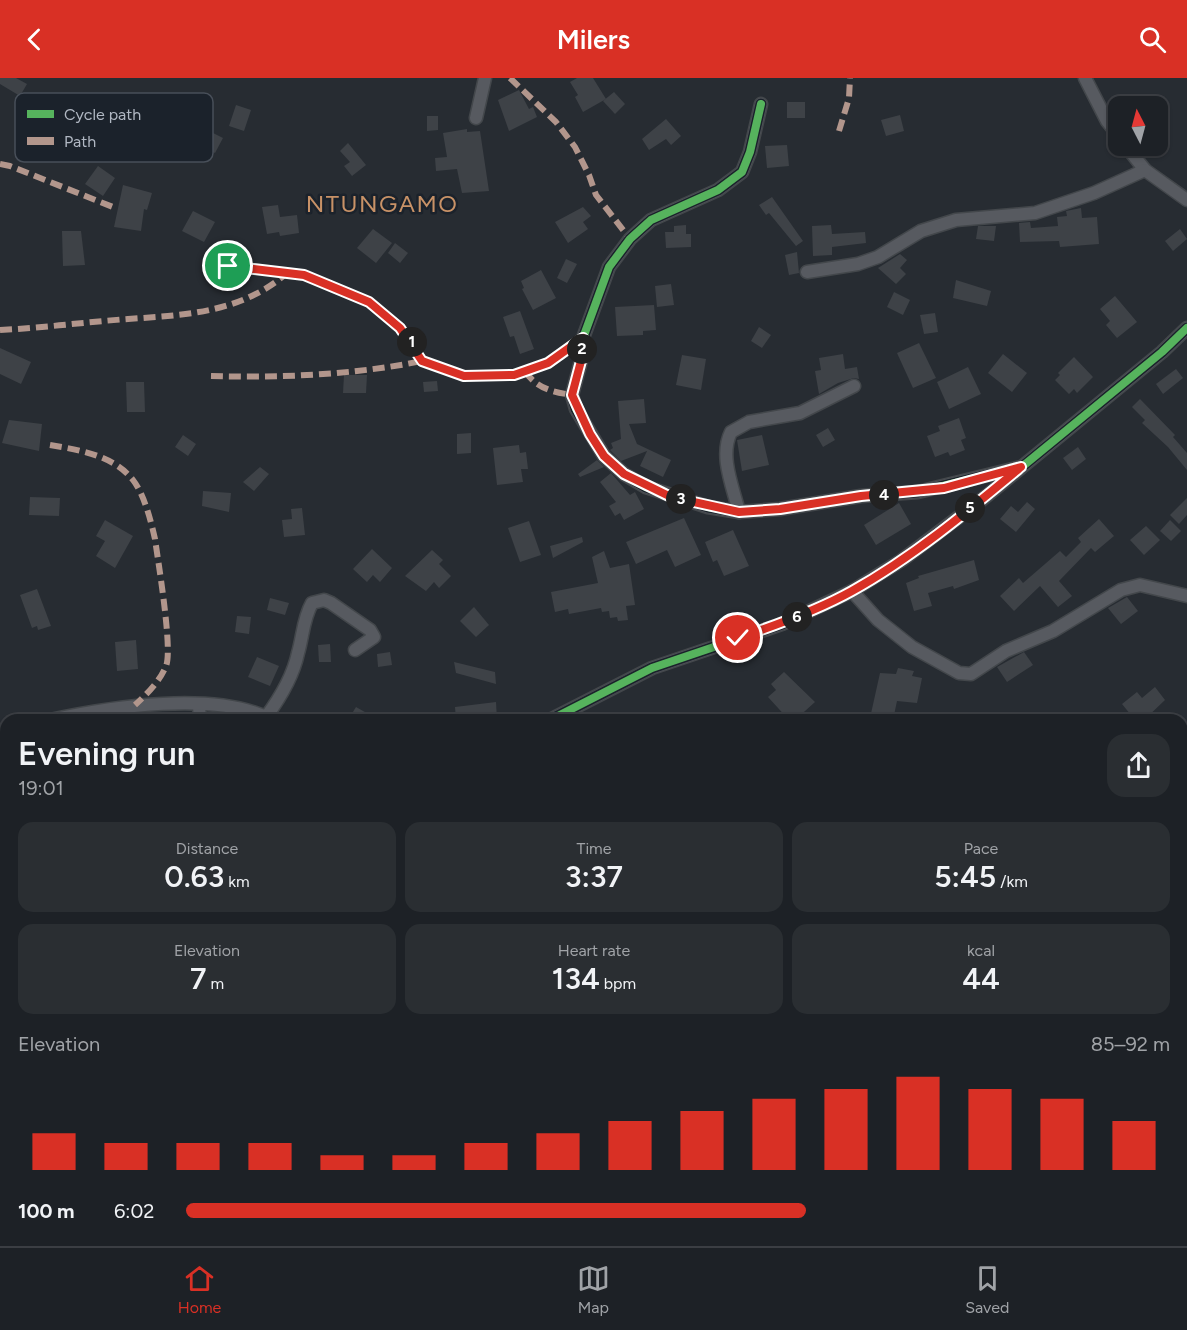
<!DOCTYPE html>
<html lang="en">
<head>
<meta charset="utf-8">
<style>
  :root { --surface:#1d2126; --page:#2a2e32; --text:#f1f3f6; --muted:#a0a3a7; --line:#3b3e43; --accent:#d93025 }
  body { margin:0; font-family:Figtree,sans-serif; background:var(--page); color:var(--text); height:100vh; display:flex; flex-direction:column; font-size:22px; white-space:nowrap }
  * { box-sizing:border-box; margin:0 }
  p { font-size:20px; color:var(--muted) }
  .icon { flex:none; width:33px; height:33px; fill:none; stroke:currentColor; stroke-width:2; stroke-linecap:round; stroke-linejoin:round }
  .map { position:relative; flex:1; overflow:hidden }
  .panel { position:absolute; left:0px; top:636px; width:1188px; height:532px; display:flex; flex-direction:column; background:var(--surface); border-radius:18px 18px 0 0; box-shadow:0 2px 4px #0004,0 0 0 2px var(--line) }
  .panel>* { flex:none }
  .needle { width:39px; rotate:354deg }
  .buttons { position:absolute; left:1108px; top:18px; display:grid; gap:12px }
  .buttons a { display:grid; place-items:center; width:60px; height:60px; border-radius:12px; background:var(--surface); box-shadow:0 2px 4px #0004,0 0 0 2px var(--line); font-size:30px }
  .pin { position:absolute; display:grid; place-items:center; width:51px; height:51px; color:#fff; margin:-26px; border:3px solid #fff; border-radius:50%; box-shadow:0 2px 6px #0007 }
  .km { position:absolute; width:30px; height:30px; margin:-15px; border-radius:50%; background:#222; color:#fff; font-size:16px; line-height:30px; text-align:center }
  .round { display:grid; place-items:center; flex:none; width:63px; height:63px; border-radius:18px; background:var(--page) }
  .headline { display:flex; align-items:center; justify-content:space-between; height:102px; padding:0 18px }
  h1 { font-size:33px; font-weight:600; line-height:45px }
  .figures { display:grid; grid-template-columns:repeat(3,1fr); gap:9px; height:102px; padding:6px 18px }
  .figures div { display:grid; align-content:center; border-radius:15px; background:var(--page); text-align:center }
  .figures b { font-size:30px; font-weight:600 }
  .figures small { font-size:16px; font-weight:400 }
  .figures p { font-size:16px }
  .chart { height:168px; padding:12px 18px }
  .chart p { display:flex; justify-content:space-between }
  .chart svg { width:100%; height:108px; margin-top:6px; stroke:var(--accent); stroke-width:6 }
  ul { padding:0 18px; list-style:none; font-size:20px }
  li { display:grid; grid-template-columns:96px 72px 1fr; align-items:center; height:45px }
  li i { height:15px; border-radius:8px; background:var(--accent) }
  header { display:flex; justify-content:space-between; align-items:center; height:78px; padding:0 18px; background:var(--accent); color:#fff; font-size:27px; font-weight:600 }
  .tab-bar { display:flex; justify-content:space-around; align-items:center; height:84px; border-top:2px solid var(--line); background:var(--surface); font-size:16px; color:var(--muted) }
  .tab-bar a { display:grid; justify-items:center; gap:3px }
  .tab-bar .active { color:var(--accent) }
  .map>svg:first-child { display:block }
</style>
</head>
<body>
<header><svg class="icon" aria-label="back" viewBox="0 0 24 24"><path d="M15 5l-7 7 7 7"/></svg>Milers<svg class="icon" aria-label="search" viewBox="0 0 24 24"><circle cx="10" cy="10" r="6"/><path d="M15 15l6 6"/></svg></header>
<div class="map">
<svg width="1187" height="1168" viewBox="0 0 1187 1168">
  <rect width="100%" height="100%" fill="#272c32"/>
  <g fill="#3e4247">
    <path d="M0,0H16L27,6L20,18L0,6Z"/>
    <path d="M577,0H593L606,21L583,34L575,19L578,17L570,4Z"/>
    <path d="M519,12L529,31L533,29L537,39L509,53L498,22Z"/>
    <path d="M614,14L625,26L615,36L603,23Z"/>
    <rect x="787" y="24" width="18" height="16"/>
    <path d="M236,27L251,32L244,53L229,48Z"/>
    <path d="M900,37L904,53L886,58L881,42Z"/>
    <path d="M427,38H438V52L427,53Z"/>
    <path d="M666,41L681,58L671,67L666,61L649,72L642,61Z"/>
    <path d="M201,49L223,60L215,75L193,64Z"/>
    <path d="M467,51V54L480,53L489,113L462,115L457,91L436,93L435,80L447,79L443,55Z"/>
    <path d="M348,65L366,87L352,98L344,88L350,84L340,73Z"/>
    <path d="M787,67L789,88L767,90L765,68Z"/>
    <path d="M98,88L115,100L103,118L85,106Z"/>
    <path d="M123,107L152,115L147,132L144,131L141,153L114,149Z"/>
    <path d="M772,119L803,163L796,168L769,135L766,137L759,127Z"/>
    <path d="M278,127L280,139L297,137L299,155L280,158L279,154L267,156L262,129Z"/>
    <path d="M583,129L591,138L583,144L588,151L568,165L555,144Z"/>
    <path d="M1081,130L1082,140L1097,139L1099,166L1060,169L1059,163L1020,164L1019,145L1030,144L1031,150L1058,148L1057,139L1067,138L1066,133Z"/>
    <path d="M193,133L215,144L204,164L182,153Z"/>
    <path d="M686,147V156H691V169L666,170L665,154H674V148Z"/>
    <path d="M831,147L832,156L865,154L866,165L832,169V177L813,178L812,148Z"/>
    <path d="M978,148H996L994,163L976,161Z"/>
    <path d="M373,151L392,165L376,185L357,170Z"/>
    <path d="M1180,151L1187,161L1173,173L1165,163Z"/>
    <path d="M62,153H81L85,187L63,188Z"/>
    <path d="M395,165L408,175L400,185L388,175Z"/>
    <path d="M797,174L799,195L789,197L785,177Z"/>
    <path d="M900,176L907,182L900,190L906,196L896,206L878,190Z"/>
    <path d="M566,181L577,186L567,205L557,200Z"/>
    <path d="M541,192L556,220L533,232L522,211L524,210L521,203Z"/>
    <path d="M956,202L991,213L987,228L953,220Z"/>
    <path d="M671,206L674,227L657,229L655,208Z"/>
    <path d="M894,214L910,222L903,237L887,229Z"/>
    <path d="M1115,218L1137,244L1117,260L1106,247L1110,243L1100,231Z"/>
    <path d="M654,227L656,252L643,253V257L617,258L615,229Z"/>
    <path d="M520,233L534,271L520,276L514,258L510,259L503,239Z"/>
    <path d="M935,235L938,254L924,256L920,237Z"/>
    <path d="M759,249L771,257L762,270L751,263Z"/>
    <path d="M919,265L936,300L913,310L897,275Z"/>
    <path d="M0,270L31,284L21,306L0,296Z"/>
    <path d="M843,276L845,291L857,289L859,301L854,300L838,305L819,316L815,293L821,292L819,280Z"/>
    <path d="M1003,276L1027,295L1012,314L988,295Z"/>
    <path d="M682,277L706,281L701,312L676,307Z"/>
    <path d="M1074,279L1093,299L1077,315L1074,311L1069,316L1055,302L1060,297L1058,295Z"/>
    <path d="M968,289L981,316L949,331L937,304Z"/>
    <path d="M1176,291L1183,300L1163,316L1156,306Z"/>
    <path d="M344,297H367L366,315H343Z"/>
    <path d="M437,303L438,313L424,314L423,304Z"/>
    <path d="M126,304H144L145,334H127Z"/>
    <path d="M644,321L646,345L629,346L637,366L671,382L663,399L640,388L647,373L621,383L610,372L613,370L611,365L621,361L618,323Z"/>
    <path d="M1140,321L1175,357L1173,359L1187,375V392L1168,369L1142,345L1145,342L1132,329Z"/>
    <path d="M959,340L966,360L961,362L965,372L950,378L948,374L935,379L927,358L940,353L938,348Z"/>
    <path d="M9,342L42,346L39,373L2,365Z"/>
    <path d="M828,350L835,362L823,369L816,357Z"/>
    <path d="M471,355V375L457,376V356Z"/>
    <path d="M183,357L196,366L188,378L175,369Z"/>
    <path d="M762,357L769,387L742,393L737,362Z"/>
    <path d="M519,367L520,375L526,374L528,391H521L523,404L497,407L493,370Z"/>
    <path d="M1078,369L1086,381L1072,392L1063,380Z"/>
    <path d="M597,382L604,389L580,399L578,396Z"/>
    <path d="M260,389L269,396L254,413L243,404Z"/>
    <path d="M611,395L630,417L635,414L644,431L624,442L620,435L615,438L609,428L616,424L600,404Z"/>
    <path d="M203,413L231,415L229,434L202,428Z"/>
    <path d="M30,419L60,420L59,438L29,437Z"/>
    <path d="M1187,420V437L1179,446L1170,437Z"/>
    <path d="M1027,424L1035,431L1016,454L1000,441L1011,428L1018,434Z"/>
    <path d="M899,425L911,446L876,467L864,447Z"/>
    <path d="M302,430L305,457L284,459L282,442L292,441L291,431Z"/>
    <path d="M684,440L701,477L675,489L667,472L636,486L626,464Z"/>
    <path d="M1099,441L1114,458L1095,474L1091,470L1059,503L1072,518L1058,529L1040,508L1014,533L1000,518L1019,500L1023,505L1060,473L1066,479L1081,464L1078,460Z"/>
    <path d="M105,442L133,458L115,490L96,478L105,463L96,458Z"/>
    <path d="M1170,442L1181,453L1171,463L1160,453Z"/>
    <path d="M529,443L541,477L520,484L508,450Z"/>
    <path d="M1146,448L1160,462L1144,477L1130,462Z"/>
    <path d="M733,452L749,488L724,498L717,482L713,484L705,464Z"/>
    <path d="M582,459L583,464L553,480L550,468Z"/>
    <path d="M372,471L392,490L380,504L373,497L367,504L353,491Z"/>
    <path d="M432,472L443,482L439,486L451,498L439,510L434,504L426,513L405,498Z"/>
    <path d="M604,473L610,490L629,486L635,527L626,528L628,542L618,543L617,539L610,540L609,533L602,534L601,530L569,536L568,531L555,534L551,514L598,505L592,479Z"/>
    <path d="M974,482L979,502L954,511L953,508L928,515L932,528L914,533L906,505L919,500L918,498Z"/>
    <path d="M37,511L51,548L38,552L37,548L32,550L20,517Z"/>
    <path d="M1127,519L1138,533L1121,546L1108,530Z"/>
    <path d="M270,520L289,525L285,537L267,532Z"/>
    <path d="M474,529L489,547L476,559L460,543Z"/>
    <path d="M237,538L251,539L249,556L235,554Z"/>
    <path d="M136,562L138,591L117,593L115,564Z"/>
    <path d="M330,566L331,584H319L318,567Z"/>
    <path d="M390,574L392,587L378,589L377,576Z"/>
    <path d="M1024,574L1033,587L1007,604L997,589Z"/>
    <path d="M257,579L279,588L270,608L248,599Z"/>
    <path d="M454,584L495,594L496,606L456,595Z"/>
    <path d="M898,590L914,593L912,598L922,600L917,625L897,623L893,642L870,640L880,595L896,596Z"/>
    <path d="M784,594L815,624L795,642H789L768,619L776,612L771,606Z"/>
    <path d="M1155,609L1165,622L1144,642H1135L1122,626L1137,614L1142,620Z"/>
    <path d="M496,624L497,642H456L455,629Z"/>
    <path d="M356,629L379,642H348Z"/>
  </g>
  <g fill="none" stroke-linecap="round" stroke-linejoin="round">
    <defs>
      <g id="minor">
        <path d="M1085,0L1107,43L1119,58"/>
        <path d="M761,26L750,74L742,94L718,112L651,142L630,161L609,189L583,260L581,283L572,317L576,331L604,378L624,396L646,409L708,429L739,434L780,431L861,418L918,414L1021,389"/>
        <path d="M476,40L485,0"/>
        <path d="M1126,68L1145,92L1187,122"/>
        <path d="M807,194L858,186L878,179L921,153L956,142L1035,135L1094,115L1145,92"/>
        <path d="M739,434C733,409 719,378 731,354L749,344L800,335L854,308"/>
        <path d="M852,513L878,542L912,569L959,595L971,596L1006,573L1053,553L1121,512L1140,507L1187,518"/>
        <path d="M199,627L200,642"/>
        <path d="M266,639C280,620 293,599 298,575C303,558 303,541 312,525L324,522L331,525L370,552L374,559L355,572"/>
        <path d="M50,642C110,629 216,612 272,642"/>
        <path d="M550,642L652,590L782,546L852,513L902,482L984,420L1162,274L1187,250"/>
        <path d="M0,653L6,652"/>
        <path d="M0,810L6,814"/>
        <path d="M1182,946H1187"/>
        <path d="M175,1162V1168"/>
        <path d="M285,1168L287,1162"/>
        <path d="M571,1168L588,1162"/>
        <path d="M915,1168L917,1162"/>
      </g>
      <g id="secondary">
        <path d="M1182,796L1187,768"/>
        <path d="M1137,1168V1162"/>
      </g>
    </defs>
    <use href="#minor" stroke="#43474b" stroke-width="15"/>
    <use href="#secondary" stroke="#43474b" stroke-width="21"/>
    <path stroke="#5b5f64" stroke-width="2" stroke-dasharray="4.5 4.5" stroke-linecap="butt" d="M210,179C249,199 287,188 325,204C353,217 381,228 402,252C409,260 416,277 422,283C426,286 434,288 439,290C483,310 530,297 568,270"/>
    <use href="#minor" stroke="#575a60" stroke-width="12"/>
    <use href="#secondary" stroke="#5b5e64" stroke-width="18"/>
    <g stroke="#b2968c" stroke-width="6" stroke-dasharray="12 6" stroke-linecap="butt">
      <path d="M510,0L556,44L575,69L589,97L596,117L630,161"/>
      <path d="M839,53L849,20L850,0"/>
      <path d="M0,86L10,88L113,129"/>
      <path d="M0,252C43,250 85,244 128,241C185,237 241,235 287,195"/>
      <path d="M525,293C536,310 552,314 572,317"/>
      <path d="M211,298C280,300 353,297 422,283"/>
      <path d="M50,367C79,372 113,377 133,402C144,416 151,443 155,461C158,483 173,572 166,588C160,603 147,616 135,627"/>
    </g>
    <defs>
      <g id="cycleway">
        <path d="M761,26L750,74L742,94L718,112L651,142L630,161L609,189L583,260L581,283L572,317L576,331L604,378L624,396L646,409L708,429L739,434L780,431L861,418L918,414L1021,389"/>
        <path d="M550,642L652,590L782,546L852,513L902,482L984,420L1162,274L1187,250"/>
      </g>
    </defs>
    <use href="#cycleway" stroke="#1b222b" stroke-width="11"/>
    <use href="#cycleway" stroke="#56b35d" stroke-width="8"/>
  </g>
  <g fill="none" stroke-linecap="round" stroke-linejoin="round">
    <defs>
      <path id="route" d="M228,188L304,197L369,224L400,250L422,283L464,298L514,297L548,285L583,260L581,283L572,317L590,356L604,378L624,396L671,419L739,434L780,431L861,418L944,410L1021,389C968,433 913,479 852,513C816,533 777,547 738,560"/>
    </defs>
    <use href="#route" stroke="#fff" stroke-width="12"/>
    <use href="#route" stroke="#d93025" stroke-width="8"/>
  </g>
  <g text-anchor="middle" stroke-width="5" stroke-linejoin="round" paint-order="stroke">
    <g font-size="24" letter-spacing="1.5" fill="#c89267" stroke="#1b222b">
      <text x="382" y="134">NTUNGAMO</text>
    </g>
  </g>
  <rect x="15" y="15" width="198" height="69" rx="9" fill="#1b222b" stroke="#484f59" stroke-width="1.5"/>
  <rect x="27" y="32" width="27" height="8" fill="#56b35d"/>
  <rect x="27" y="59" width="27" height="8" fill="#b2968c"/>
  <g font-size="16" fill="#b1b8c3">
    <text x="64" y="42">Cycle path</text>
    <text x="64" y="69">Path</text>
  </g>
</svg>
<div class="buttons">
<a><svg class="needle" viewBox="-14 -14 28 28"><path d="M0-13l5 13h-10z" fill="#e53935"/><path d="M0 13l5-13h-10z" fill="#a0a3a7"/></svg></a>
</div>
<div class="pin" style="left:228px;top:188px;background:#1e9e55"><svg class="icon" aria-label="arrive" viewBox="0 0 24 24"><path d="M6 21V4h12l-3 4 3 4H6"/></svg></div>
<div class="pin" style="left:738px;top:560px;background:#d93025"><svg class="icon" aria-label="check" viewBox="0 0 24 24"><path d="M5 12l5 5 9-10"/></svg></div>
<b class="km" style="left:412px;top:264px">1</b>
<b class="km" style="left:582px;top:271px">2</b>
<b class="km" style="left:681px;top:421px">3</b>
<b class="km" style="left:884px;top:417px">4</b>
<b class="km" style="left:970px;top:430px">5</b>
<b class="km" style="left:797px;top:539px">6</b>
<section class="panel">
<div class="headline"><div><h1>Evening run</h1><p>19:01</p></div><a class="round"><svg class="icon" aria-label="share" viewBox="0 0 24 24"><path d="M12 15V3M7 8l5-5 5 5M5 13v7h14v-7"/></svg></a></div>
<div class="figures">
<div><p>Distance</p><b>0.63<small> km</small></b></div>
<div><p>Time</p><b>3:37</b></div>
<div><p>Pace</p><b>5:45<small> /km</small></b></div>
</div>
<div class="figures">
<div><p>Elevation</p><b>7<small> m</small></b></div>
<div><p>Heart rate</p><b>134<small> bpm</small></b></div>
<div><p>kcal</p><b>44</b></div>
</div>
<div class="chart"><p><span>Elevation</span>85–92 m</p>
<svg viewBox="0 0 160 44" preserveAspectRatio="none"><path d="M5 44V29M15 44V33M25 44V33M35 44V33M45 44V38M55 44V38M65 44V33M75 44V29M85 44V24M95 44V20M105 44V15M115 44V11M125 44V6M135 44V11M145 44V15M155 44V24"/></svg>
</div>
<ul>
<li><b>100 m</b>6:02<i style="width:63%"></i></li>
</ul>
</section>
</div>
<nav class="tab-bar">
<a class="active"><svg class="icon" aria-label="home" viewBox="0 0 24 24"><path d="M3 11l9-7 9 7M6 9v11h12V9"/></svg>Home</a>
<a><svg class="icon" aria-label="map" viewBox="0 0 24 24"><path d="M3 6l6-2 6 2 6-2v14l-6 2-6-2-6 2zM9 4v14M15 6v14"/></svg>Map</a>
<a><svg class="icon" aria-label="saved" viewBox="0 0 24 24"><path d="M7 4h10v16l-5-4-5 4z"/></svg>Saved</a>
</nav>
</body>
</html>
